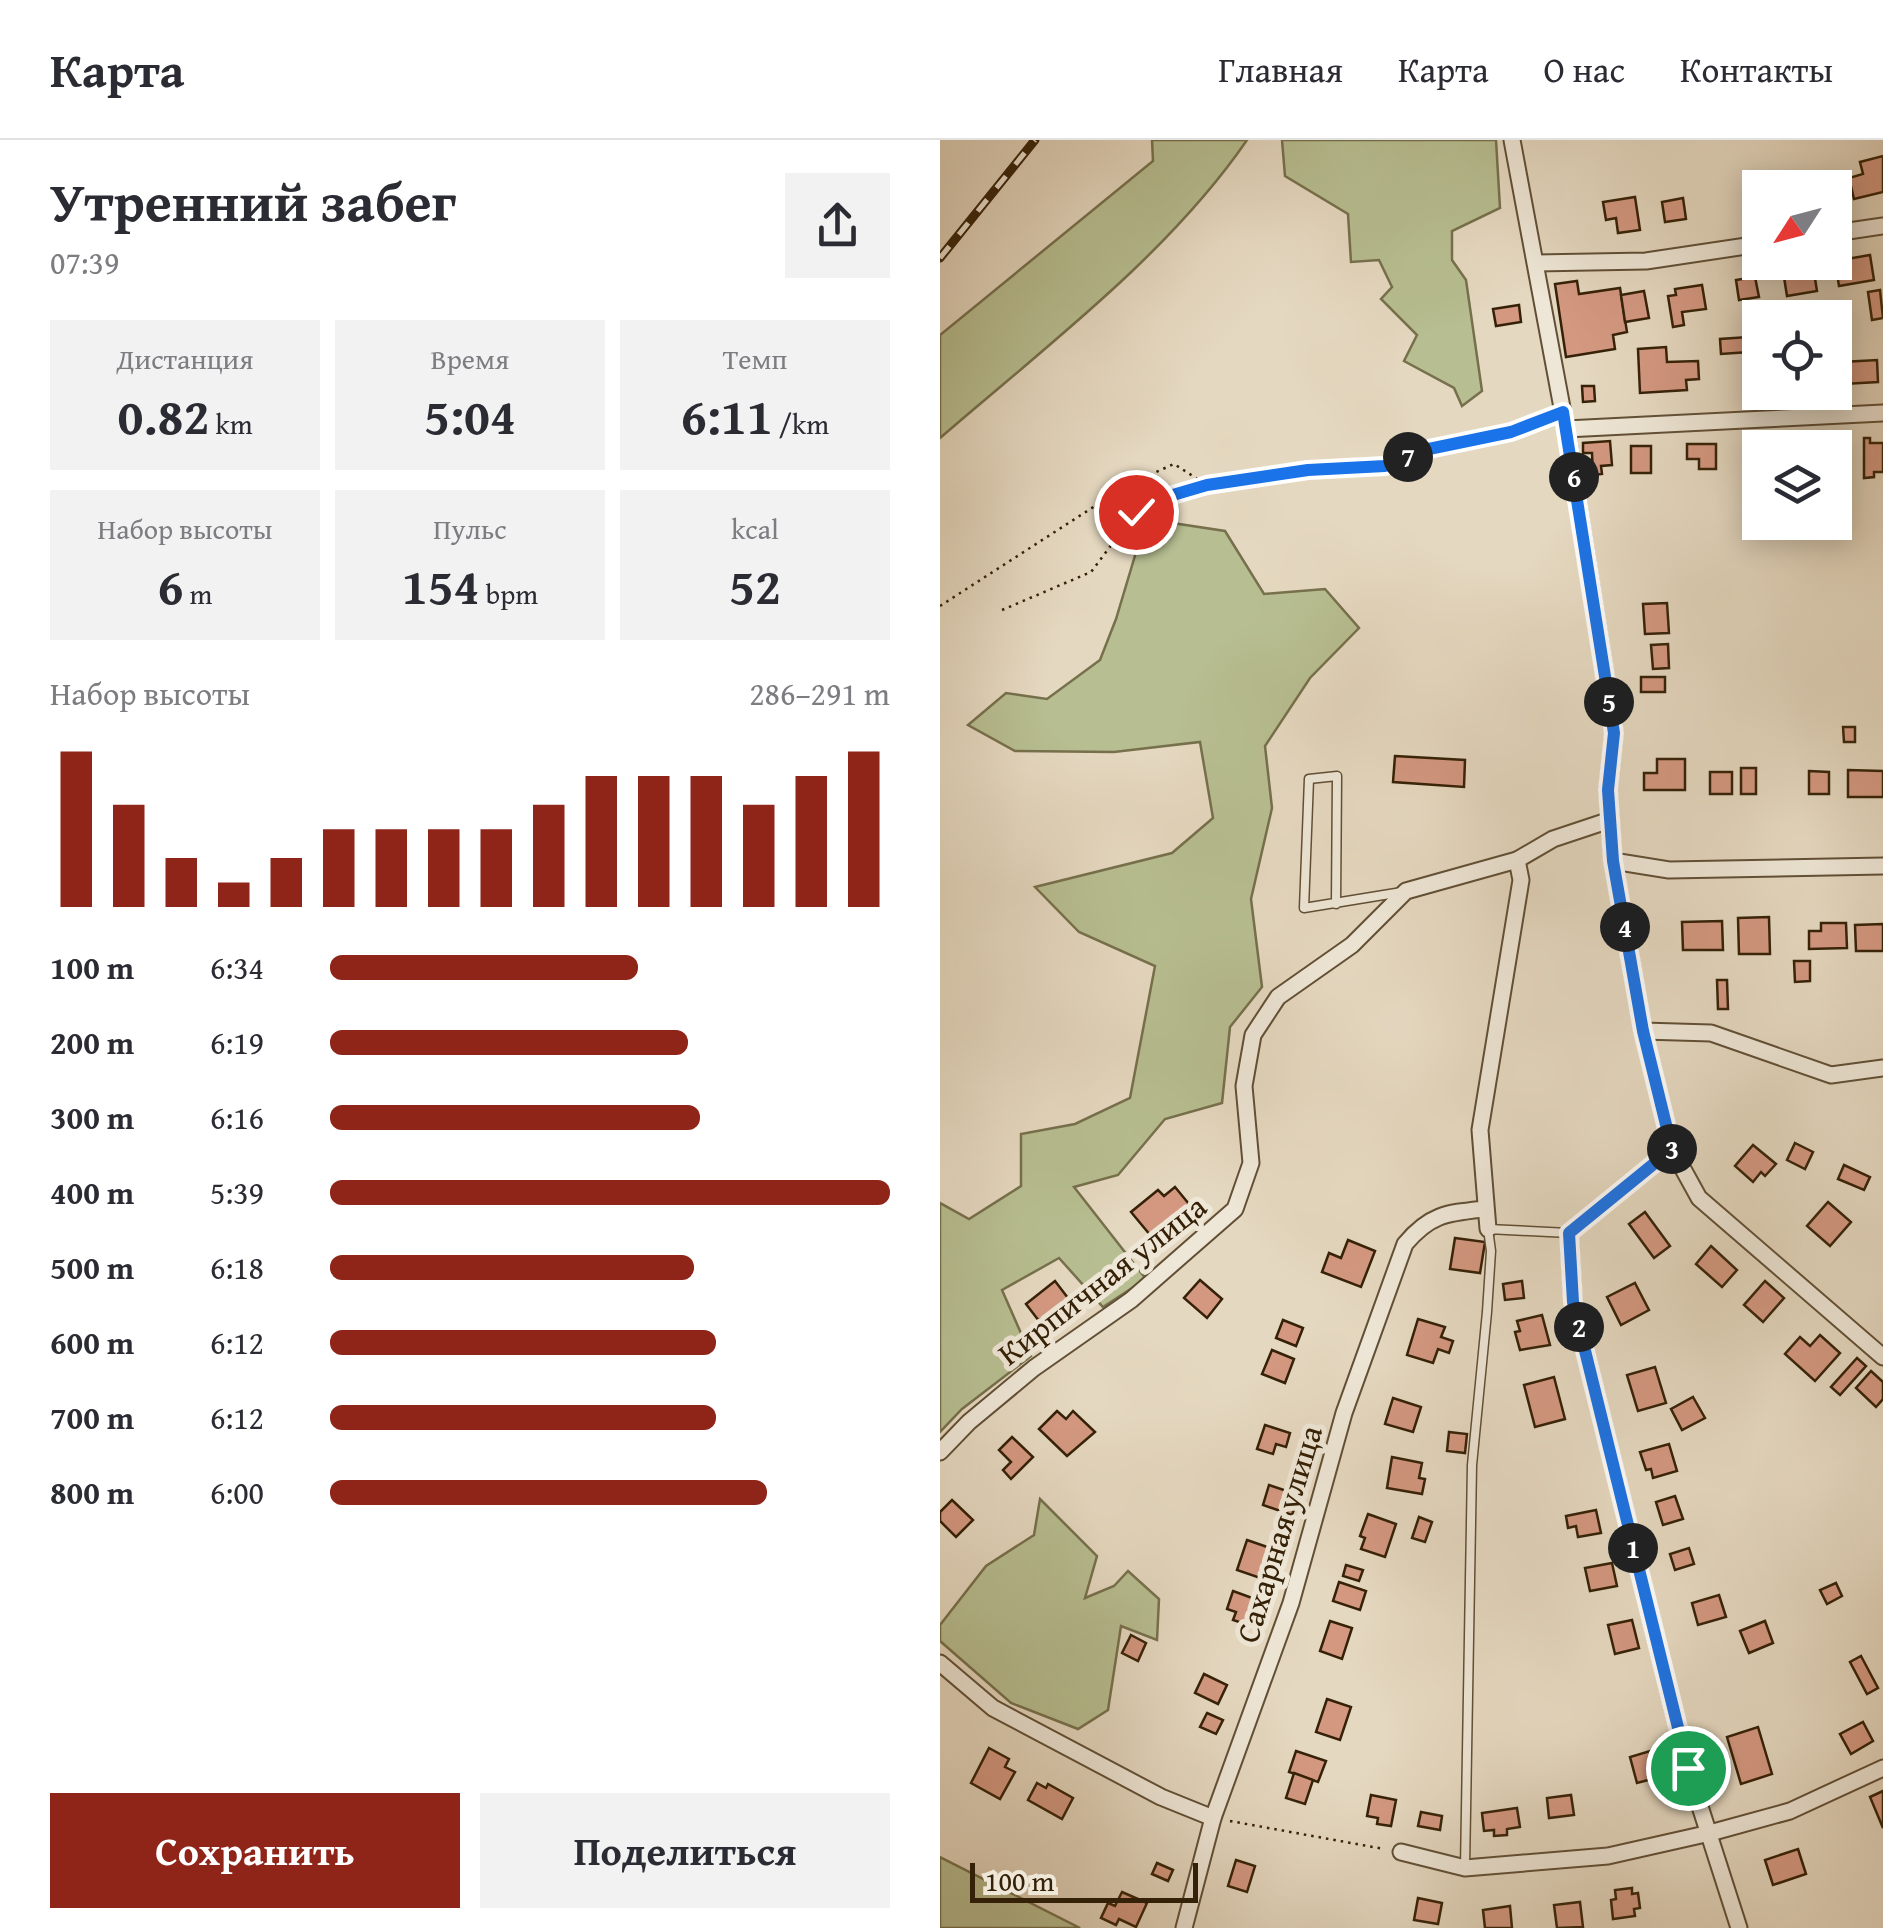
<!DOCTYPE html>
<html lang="ru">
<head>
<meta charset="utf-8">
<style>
  :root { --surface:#fff; --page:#f2f2f3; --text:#2b2b33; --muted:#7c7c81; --line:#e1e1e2; --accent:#8f2418 }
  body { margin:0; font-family:"Gentium Book Plus",serif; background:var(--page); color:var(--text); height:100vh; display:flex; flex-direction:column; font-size:38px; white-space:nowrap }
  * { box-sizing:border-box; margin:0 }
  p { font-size:32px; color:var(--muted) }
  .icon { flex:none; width:55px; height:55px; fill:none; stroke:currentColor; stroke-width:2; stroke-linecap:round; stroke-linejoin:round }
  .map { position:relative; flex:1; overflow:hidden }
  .drawer { display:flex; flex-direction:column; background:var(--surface); width:940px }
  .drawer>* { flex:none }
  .needle { width:65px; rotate:234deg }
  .buttons { position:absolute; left:802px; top:30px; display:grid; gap:20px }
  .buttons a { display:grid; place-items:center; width:110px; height:110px; border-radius:0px; background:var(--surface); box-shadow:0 5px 25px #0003; font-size:50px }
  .scale { position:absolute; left:30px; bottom:25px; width:228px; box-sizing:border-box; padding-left:10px; border:5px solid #352107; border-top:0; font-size:28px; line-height:35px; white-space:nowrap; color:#352107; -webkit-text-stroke:8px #eee6d6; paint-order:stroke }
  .pin { position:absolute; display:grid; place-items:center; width:85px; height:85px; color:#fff; margin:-42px; border:5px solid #fff; border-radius:50%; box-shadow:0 2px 10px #0007 }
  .km { position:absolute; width:50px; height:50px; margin:-25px; border-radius:50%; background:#222; color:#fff; font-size:28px; line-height:50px; text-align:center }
  .round { display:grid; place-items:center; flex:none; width:105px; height:105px; border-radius:0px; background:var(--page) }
  .overview { display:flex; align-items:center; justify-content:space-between; height:170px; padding:0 50px }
  h1 { font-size:55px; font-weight:700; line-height:75px }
  .stats { display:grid; grid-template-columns:repeat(3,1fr); gap:15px; height:170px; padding:10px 50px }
  .stats div { display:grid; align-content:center; border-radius:0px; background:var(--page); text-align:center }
  .stats b { font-size:50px; font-weight:700 }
  .stats small { font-size:28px; font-weight:400 }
  .stats p { font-size:28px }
  .chart { height:280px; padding:20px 50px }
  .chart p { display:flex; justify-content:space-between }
  .chart svg { width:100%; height:180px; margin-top:10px; stroke:var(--accent); stroke-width:6 }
  .action { display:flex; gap:20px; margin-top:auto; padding:20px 50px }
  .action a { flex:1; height:115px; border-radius:0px; background:var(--accent); color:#fff; font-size:40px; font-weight:700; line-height:115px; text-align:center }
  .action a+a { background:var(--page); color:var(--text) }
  ul { padding:0 50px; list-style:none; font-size:32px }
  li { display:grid; grid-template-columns:160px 120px 1fr; align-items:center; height:75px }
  li i { height:25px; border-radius:12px; background:var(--accent) }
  header { display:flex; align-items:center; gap:60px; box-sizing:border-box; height:140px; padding:0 50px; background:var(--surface); border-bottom:2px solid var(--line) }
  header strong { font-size:48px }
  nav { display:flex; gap:55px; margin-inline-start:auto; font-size:35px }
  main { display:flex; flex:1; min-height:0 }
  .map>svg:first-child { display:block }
</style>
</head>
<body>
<header>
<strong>Карта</strong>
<nav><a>Главная</a><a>Карта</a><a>О нас</a><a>Контакты</a></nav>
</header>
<main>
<section class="drawer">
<div class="overview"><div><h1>Утренний забег</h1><p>07:39</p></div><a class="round"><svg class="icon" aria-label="share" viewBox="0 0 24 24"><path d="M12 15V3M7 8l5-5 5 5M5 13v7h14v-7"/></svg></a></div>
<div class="stats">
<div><p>Дистанция</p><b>0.82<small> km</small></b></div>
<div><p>Время</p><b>5:04</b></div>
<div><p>Темп</p><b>6:11<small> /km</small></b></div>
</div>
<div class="stats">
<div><p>Набор высоты</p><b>6<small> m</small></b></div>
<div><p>Пульс</p><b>154<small> bpm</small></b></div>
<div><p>kcal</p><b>52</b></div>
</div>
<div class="chart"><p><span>Набор высоты</span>286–291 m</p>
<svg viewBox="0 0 160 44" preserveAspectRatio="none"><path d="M5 44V6M15 44V19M25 44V32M35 44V38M45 44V32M55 44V25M65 44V25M75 44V25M85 44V25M95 44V19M105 44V12M115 44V12M125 44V12M135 44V19M145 44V12M155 44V6"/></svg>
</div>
<ul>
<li><b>100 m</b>6:34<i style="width:55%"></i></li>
<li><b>200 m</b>6:19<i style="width:64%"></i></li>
<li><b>300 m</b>6:16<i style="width:66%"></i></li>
<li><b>400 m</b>5:39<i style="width:100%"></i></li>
<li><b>500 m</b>6:18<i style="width:65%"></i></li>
<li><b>600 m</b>6:12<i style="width:69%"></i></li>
<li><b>700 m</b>6:12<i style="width:69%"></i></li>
<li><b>800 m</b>6:00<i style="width:78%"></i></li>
</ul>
<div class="action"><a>Сохранить</a><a>Поделиться</a></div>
</section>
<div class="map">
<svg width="943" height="1788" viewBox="0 0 943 1788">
  <rect width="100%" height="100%" fill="#e5d8c0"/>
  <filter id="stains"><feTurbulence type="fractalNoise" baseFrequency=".002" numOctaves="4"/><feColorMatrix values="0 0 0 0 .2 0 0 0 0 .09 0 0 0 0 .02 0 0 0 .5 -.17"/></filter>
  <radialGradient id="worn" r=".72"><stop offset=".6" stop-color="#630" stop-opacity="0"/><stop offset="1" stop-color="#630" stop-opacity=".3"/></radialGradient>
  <g fill="#b7be91" stroke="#76704c" stroke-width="2.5">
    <path d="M212,0H307C228,115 105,207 0,298V195L213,21Z"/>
    <path d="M342,0H556L560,68L512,91V120L526,140L542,251L522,266L514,248L464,221L477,195L441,159L452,147L439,120L411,122L408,74L345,36Z"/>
    <path d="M206,379L285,391L324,454L385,449L419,488L370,538L325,606L332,668L311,759L322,847L290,887L282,963L225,979L178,1035L134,1047L206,1139L163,1167L119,1118L62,1150L91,1216L22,1269L0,1292V1063L29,1079L81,1046V994L135,984L190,958L215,826L139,792L95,747L232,713L273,678L260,602L174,612L75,611L28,585L66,553L107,559L160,520L176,479Z"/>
    <path d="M100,1359L157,1416L145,1458L174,1446L188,1431L219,1459L217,1500L181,1486L168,1570L138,1589L71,1563L0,1501V1485L46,1426L94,1395Z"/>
    <path d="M0,1717L140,1788H0Z"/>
  </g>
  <g fill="#d49881" stroke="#352107" stroke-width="2.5">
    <path d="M943,16V52L914,59L909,38L923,34L920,22Z"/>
    <path d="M886,37L889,48H864L863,43Z"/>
    <path d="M820,51V71L819,66L809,68L805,55Z"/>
    <path d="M695,57L700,90L678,93L676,78L666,80L663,62Z"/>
    <path d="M743,58L746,79L725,82L722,62Z"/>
    <path d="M930,115L934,140L899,146L895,121Z"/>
    <path d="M873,126L877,151L847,156L843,131Z"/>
    <path d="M815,137L819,157L799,160L796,140Z"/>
    <path d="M637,141L639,154L680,148L687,192L673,195L675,209L626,217L615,144Z"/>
    <path d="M762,145L766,169L742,172L744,185L733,187L728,156L736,155L735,149Z"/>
    <path d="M940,150L943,178L932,180L928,152Z"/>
    <path d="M704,151L709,178L685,182L681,155Z"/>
    <path d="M579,165L581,182L556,186L553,169Z"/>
    <path d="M808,197L809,212L781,214L780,199Z"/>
    <path d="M726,207L727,222L758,221L759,239L746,240L747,250L700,253L698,209Z"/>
    <path d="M937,220L938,242L904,244L902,222Z"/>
    <path d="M642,246H654L655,261L643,262Z"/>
    <path d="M924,298H930V303H943V332H934V337L924,338Z"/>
    <path d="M670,301L672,325L661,326L662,334L653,335L652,313H643V303Z"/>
    <path d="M747,304H776V329H759V319H747Z"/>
    <rect x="691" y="306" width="20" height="27"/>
    <path d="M727,463L729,493L705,494L703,464Z"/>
    <path d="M728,504L729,528L713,529L711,505Z"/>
    <rect x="701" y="537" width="24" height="15"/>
    <path d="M903,587H915V602H904Z"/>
    <path d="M455,616L525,620L524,647L453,642Z"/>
    <path d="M717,619H745V650H704V633H717Z"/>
    <rect x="801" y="628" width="15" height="26"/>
    <path d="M908,630L943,631V657H908Z"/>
    <path d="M869,631L889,632V654H869Z"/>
    <rect x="770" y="632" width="22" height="22"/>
    <path d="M829,777L830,814H799L798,778Z"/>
    <path d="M782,781L783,810H743L742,782Z"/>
    <path d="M881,783H906L907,808L869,809V791H881Z"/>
    <path d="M943,784V811H916L915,785Z"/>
    <path d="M854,821H870V841L855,842Z"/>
    <path d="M777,840H787L788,869H778Z"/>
    <path d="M855,1003L873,1012L865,1029L847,1020Z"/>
    <path d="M813,1005L836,1024L825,1036L821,1032L813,1042L795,1026Z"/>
    <path d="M904,1025L930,1037L924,1050L898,1039Z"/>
    <path d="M235,1047L249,1064L211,1096L191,1072L218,1050L224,1056Z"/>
    <path d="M888,1062L911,1082L890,1106L867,1086Z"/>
    <path d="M705,1072L730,1106L714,1118L689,1084Z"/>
    <path d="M515,1098L545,1102L540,1133L510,1129Z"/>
    <path d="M408,1100L435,1111L421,1147L382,1132L389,1113L401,1118Z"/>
    <path d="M771,1106L797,1130L782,1147L756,1124Z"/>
    <path d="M260,1140L282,1159L267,1178L244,1158Z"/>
    <path d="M115,1141L128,1158L99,1181L86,1164Z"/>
    <path d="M582,1141L584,1158L565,1160L563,1144Z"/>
    <path d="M825,1141L844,1158L823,1182L804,1165Z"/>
    <path d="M695,1143L709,1170L681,1185L667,1157Z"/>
    <path d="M602,1175L610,1205L580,1210L575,1192L580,1191L577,1181Z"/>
    <path d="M478,1179L505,1187L501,1197L513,1201L509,1213L498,1209L493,1223L467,1215Z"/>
    <path d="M343,1180L363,1188L356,1206L336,1198Z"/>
    <path d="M880,1195L900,1213L875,1241L845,1214L860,1197L870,1206Z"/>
    <path d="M332,1210L354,1219L345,1243L322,1234Z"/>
    <path d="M917,1218L926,1226L900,1255L891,1247Z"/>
    <path d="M715,1227L726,1263L698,1271L687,1235Z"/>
    <path d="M931,1231L943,1242V1259L936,1267L916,1248Z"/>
    <path d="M614,1237L625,1279L595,1287L584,1245Z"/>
    <path d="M753,1257L765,1278L742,1290L731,1269Z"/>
    <path d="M453,1258L481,1267L473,1292L445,1284Z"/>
    <path d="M117,1271L126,1279L133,1271L155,1292L127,1316L99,1289Z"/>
    <path d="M325,1285L350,1293L346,1307L336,1304L333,1314L317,1309Z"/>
    <path d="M509,1292L527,1294L525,1313L507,1311Z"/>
    <path d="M72,1297L93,1317L71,1339L63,1330L71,1322L59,1310Z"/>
    <path d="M729,1304L737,1331L713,1338L711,1329L706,1330L700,1312Z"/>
    <path d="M452,1317L482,1323L479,1338L485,1339L482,1354L447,1348Z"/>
    <path d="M329,1345L359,1355L352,1375L323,1365Z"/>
    <path d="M735,1356L743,1379L723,1385L716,1362Z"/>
    <path d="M12,1360L33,1380L16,1397L0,1381V1372Z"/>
    <path d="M656,1370L661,1393L638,1397L636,1386L628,1388L626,1376Z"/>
    <path d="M428,1374L456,1384L445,1417L421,1409L425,1398L420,1396Z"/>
    <path d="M479,1377L492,1382L485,1402L472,1398Z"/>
    <path d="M307,1400L333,1409L323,1439L297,1430Z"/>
    <path d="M749,1408L754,1424L735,1430L730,1414Z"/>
    <path d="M672,1423L677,1446L650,1451L645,1428Z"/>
    <path d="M406,1425L423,1430L419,1441L403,1436Z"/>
    <path d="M399,1442L426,1451L420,1470L393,1461Z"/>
    <path d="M896,1443L902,1456L887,1464L880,1450Z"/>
    <path d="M293,1451L315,1459L312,1468L317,1469L311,1486L293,1480L296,1472L287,1469Z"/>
    <path d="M779,1455L786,1477L758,1485L752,1463Z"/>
    <path d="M692,1480L699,1508L675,1514L668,1485Z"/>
    <path d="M390,1481L412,1488L402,1519L380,1511Z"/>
    <path d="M825,1481L833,1503L809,1513L800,1491Z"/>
    <path d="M191,1495L206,1503L198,1521L182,1513Z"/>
    <path d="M921,1516L938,1548L927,1554L910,1522Z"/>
    <path d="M264,1534L287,1545L278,1564L255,1553Z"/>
    <path d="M387,1559L411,1567L400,1600L376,1592Z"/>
    <path d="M267,1573L283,1580L276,1594L260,1587Z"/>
    <path d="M923,1582L933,1601L911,1614L900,1594Z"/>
    <path d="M818,1587L832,1634L801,1644L787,1597Z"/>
    <path d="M49,1608L69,1619L65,1627L75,1632L60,1659L31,1643Z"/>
    <path d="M720,1608L722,1617L727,1615L730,1626L725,1628L727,1635L697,1643L690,1617Z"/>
    <path d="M356,1611L386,1621L378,1642L349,1632Z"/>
    <path d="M354,1633L373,1640L365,1664L346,1658Z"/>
    <path d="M97,1643L106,1648L108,1644L133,1658L122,1679L88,1660Z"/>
    <path d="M943,1651V1688L930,1657Z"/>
    <path d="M431,1655L456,1660L451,1686L437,1684L438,1678L427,1676Z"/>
    <path d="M631,1655L634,1675L609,1678L607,1658Z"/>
    <path d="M577,1668L580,1687L567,1689V1695L554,1696V1690L544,1691L542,1673Z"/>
    <path d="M481,1672L502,1676L500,1690L478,1686Z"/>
    <path d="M858,1709L866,1734L833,1745L825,1720Z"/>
    <path d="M296,1720L315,1726L307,1752L288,1746Z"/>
    <path d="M217,1723L233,1730L228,1741L212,1734Z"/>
    <path d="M692,1748V1754L698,1753L700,1768L694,1769L695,1776L673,1779L671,1760L676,1759L675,1750Z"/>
    <path d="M182,1752L207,1763L196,1787L179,1779L176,1785L161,1778L168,1763L175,1766Z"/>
    <path d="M478,1758L502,1763L498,1784L474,1780Z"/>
    <path d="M640,1762L643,1787L617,1788L614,1765Z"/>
    <path d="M570,1766L572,1788H545L543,1770Z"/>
  </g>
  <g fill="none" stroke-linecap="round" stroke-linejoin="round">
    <defs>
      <g id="lane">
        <path d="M396,764L397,636L369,639L364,768L462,752"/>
        <path d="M525,1728L532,1325L547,1172L551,1111L548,1089L629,1093"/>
      </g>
      <g id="street">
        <path d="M572,0L626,289L674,593L668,650L673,721L703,891L732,1009L759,1058L943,1217"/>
        <path d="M895,93L943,86"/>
        <path d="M596,123L706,121L820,104"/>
        <path d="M626,289L943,273"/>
        <path d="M673,721L729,730L943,726"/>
        <path d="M703,891L771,893L891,935L943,928"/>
        <path d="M732,1009L629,1093L633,1161L748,1629L799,1788"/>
        <path d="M548,1089L540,990L581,740L577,720L613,699L670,680"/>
        <path d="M0,1312L29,1282L94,1228L191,1160L295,1069L311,1023L304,946L313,895L338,857L412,805L466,751L577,720"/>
        <path d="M0,1523L53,1568L221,1657L273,1678"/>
        <path d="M461,1712L525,1728L668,1716L770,1693L850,1671L943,1628"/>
        <path d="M244,1788L273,1678L351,1463L404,1273L465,1104C490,1074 507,1073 544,1069"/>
      </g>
    </defs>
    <use href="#lane" stroke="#614f35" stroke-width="11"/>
    <use href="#street" stroke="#614f35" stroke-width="19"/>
    <g stroke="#352107" stroke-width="2.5" stroke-dasharray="2.5 5" stroke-linecap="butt">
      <path d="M0,466L189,344L234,324L267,345L368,330L445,326L484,310L571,293L609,278"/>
      <path d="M62,470L151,432L196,372L226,357L266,346"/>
      <path d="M290,1681L444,1709"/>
    </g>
    <use href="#lane" stroke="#eee6d6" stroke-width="8"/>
    <use href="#street" stroke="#eee6d6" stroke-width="15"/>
    <defs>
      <path id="rail" d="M0,118L95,0"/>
    </defs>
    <use href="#rail" stroke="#352107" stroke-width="9"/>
    <use href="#rail" stroke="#eee6d6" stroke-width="5" stroke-dasharray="15" stroke-linecap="butt"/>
  </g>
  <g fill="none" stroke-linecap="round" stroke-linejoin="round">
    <defs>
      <path id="route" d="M196,372L226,357L267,345L368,330L445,326L484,310L571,292L623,272L674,593L668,650L673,721L703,891L732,1009L629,1093L633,1162L748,1628"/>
    </defs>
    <use href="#route" stroke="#fff" stroke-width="20"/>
    <use href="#route" stroke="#1a73e8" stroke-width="12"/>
  </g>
  <g text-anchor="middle" stroke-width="10" stroke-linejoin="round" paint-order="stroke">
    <g font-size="32" fill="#352107" stroke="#eee6d6">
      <text transform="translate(162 1140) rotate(-38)" y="11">Кирпичная улица</text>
      <text transform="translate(339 1394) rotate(-73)" y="11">Сахарная улица</text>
    </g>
  </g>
  <rect width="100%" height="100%" filter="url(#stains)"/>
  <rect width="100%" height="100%" fill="url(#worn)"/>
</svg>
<div class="buttons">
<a><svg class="needle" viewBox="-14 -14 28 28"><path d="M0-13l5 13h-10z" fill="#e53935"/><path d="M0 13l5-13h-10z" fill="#7c7c81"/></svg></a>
<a><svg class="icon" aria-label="locate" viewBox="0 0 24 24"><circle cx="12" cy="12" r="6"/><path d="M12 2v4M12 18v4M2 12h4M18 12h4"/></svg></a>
<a><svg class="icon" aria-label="layers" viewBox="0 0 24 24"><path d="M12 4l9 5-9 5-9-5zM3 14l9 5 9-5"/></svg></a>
</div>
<div class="scale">100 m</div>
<div class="pin" style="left:748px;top:1628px;background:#1e9e55"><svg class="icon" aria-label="arrive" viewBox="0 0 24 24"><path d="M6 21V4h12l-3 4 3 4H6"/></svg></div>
<div class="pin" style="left:196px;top:372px;background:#d93025"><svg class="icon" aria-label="check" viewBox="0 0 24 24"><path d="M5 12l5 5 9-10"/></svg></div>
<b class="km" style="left:693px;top:1408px">1</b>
<b class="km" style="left:639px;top:1187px">2</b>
<b class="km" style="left:732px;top:1009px">3</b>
<b class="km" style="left:685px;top:787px">4</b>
<b class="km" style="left:669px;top:562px">5</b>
<b class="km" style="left:634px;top:337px">6</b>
<b class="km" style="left:468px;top:317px">7</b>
</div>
</main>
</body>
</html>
